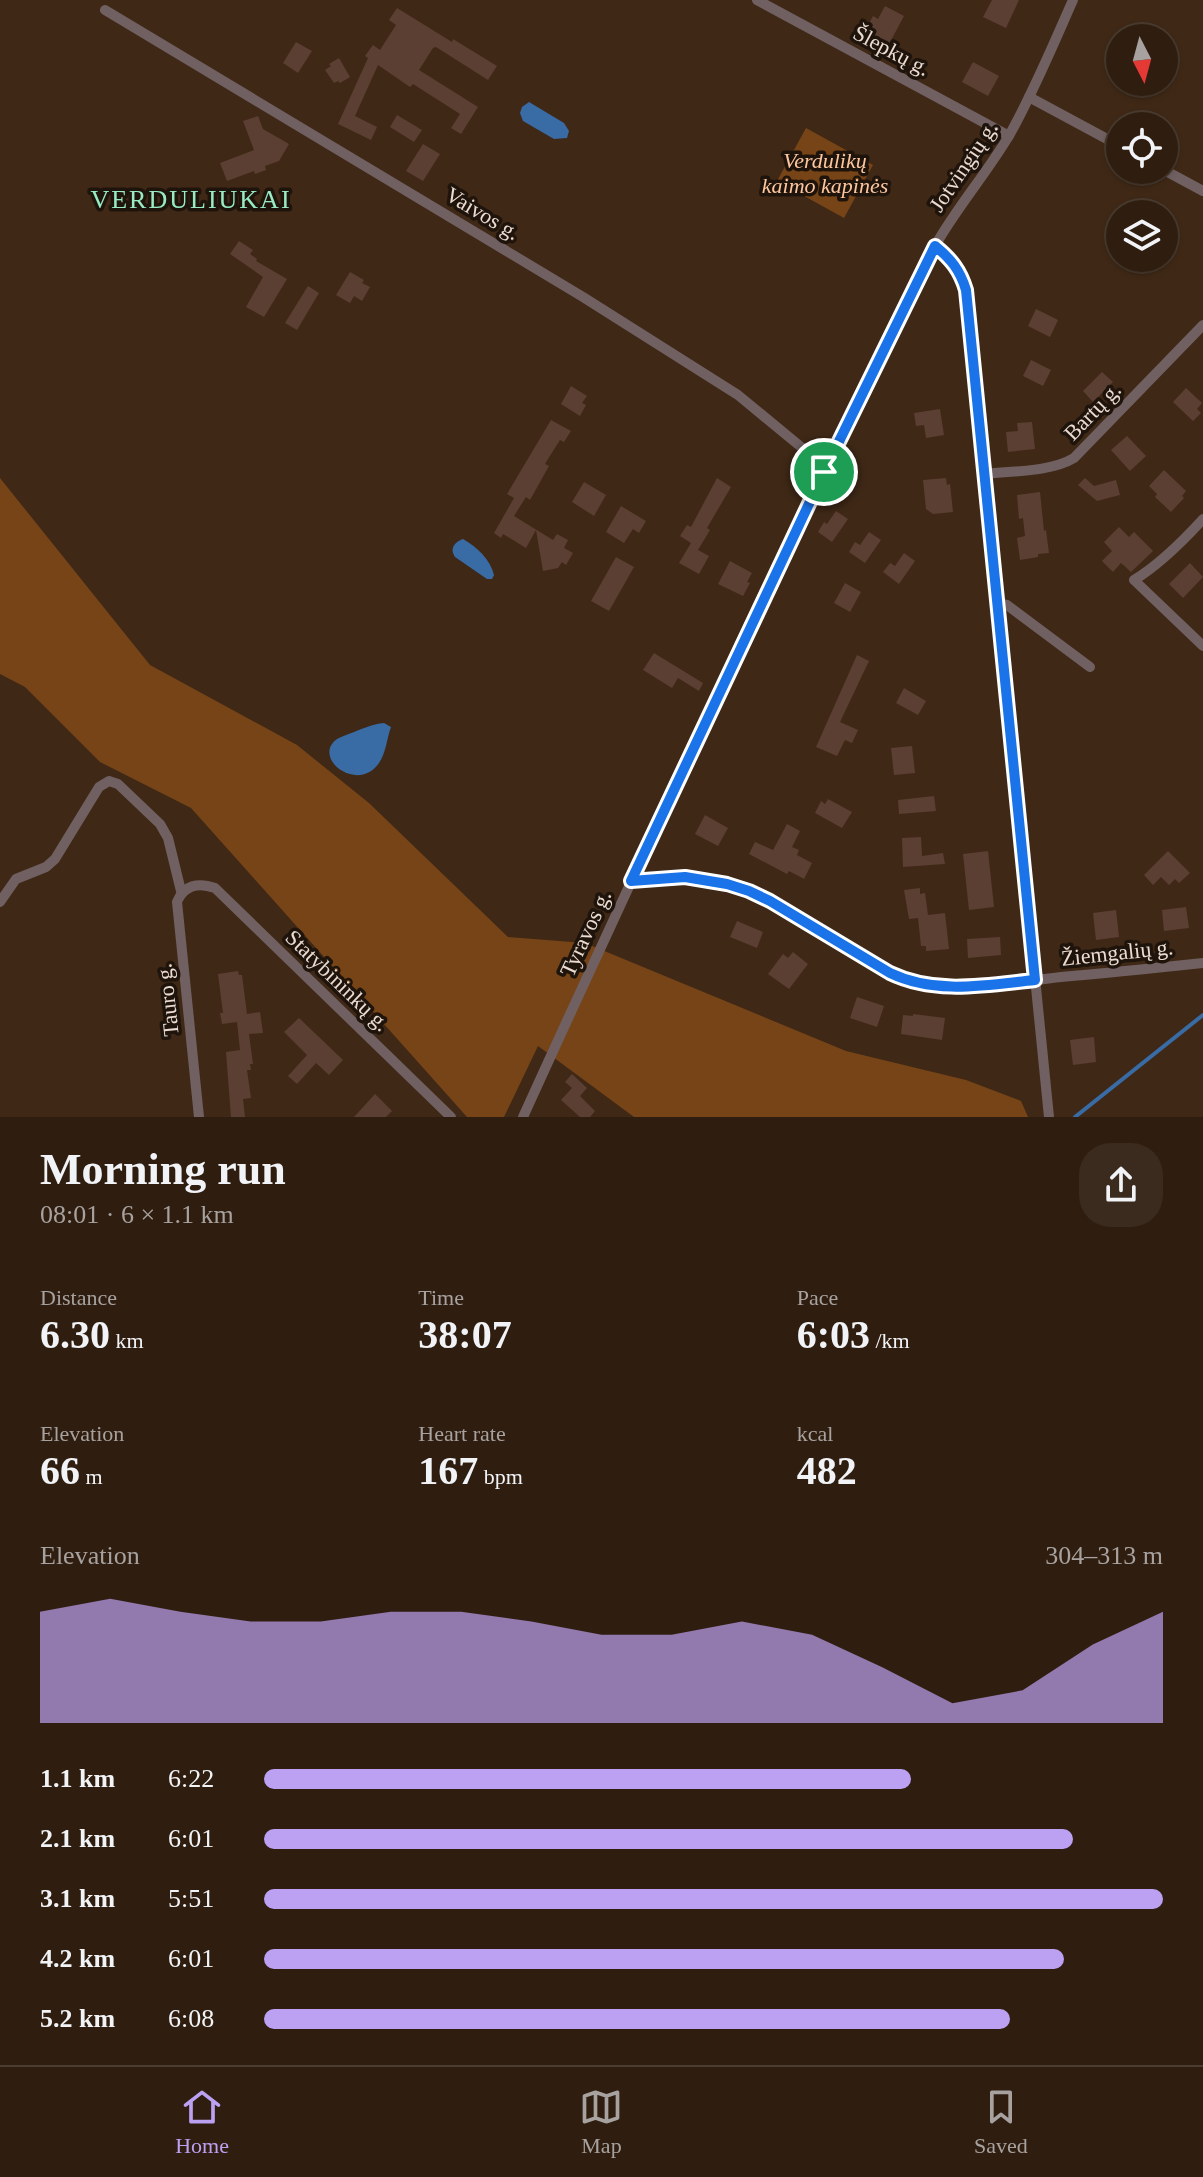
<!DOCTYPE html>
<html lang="en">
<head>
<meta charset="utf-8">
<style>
  :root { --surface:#2f1e10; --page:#3b2b1e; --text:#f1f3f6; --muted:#a7a29f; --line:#4a3c30; --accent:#bca0f2 }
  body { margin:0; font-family:Georgia,serif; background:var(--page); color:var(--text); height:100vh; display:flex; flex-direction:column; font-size:30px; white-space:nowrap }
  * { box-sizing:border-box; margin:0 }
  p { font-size:26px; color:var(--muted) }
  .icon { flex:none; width:44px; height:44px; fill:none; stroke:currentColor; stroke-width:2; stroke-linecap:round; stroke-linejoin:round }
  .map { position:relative; height:1117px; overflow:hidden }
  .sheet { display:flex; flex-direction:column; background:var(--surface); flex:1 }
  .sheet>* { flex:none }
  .needle { width:52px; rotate:174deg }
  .tools { position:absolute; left:1106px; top:24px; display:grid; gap:16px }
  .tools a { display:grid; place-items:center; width:72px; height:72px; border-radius:50%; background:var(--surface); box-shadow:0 2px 6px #0004,0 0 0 2px var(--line); font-size:40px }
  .pin { position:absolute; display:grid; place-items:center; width:68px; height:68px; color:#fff; margin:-34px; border:4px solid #fff; border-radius:50%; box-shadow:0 2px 8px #0007 }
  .round { display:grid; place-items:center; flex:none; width:84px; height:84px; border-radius:32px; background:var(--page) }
  .headline { display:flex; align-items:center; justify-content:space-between; height:136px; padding:0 40px }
  h1 { font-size:44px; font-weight:600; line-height:60px }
  .metrics { display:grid; grid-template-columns:repeat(3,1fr); gap:12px; height:136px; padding:8px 40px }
  .metrics div { display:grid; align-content:center }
  .metrics b { font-size:40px; font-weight:600 }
  .metrics small { font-size:22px; font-weight:400 }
  .metrics p { font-size:22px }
  .chart { height:224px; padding:16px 40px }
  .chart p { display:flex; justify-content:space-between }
  .chart svg { width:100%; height:144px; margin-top:8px; fill:var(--accent); opacity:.7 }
  ul { padding:0 40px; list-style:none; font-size:26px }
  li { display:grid; grid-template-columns:128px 96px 1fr; align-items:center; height:60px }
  li i { height:20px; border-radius:10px; background:var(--accent) }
  .tab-bar { display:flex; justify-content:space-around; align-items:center; height:112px; border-top:2px solid var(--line); background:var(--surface); font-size:22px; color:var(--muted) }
  .tab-bar a { display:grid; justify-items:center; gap:4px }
  .tab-bar .active { color:var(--accent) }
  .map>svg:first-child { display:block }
</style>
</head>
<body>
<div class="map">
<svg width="1203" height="1117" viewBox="0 0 1203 1117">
  <rect width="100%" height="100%" fill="#3f2816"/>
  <g fill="#764417">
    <path d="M806,128L873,165L844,218L777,181Z"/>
    <path d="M0,478L150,665L297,745L369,803L508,937L585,943L846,1051L966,1080L1021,1101L1028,1117H634L538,1046L504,1117H467L191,808L100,762L25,687L0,674Z"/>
  </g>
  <g fill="#396ba5">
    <path d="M529,102L564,123L569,131L567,138L554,139L523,121L520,113L522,107Z"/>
    <path d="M463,539C477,547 490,559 494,575L492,579H487L455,557C449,548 455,542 463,539Z"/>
    <path d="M384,723L391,727C387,738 386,753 379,763C358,794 311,758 337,739C342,736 349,734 354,732C364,728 373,724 384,723Z"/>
  </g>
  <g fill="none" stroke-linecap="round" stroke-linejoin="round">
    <path stroke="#396ba5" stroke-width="4" d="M1075,1117L1203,1015"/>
  </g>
  <g fill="#5b3f32">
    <path d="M992,0H1019L1006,28L983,17Z"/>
    <path d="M885,6L904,16L889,44L865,31L873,16L878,19Z"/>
    <path d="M397,8L452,42L453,39L497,66L488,80L436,47L433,48L419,70L478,107L461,134L451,128L460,114L413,84L410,87L378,65L355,116L377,127L371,140L338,124L368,58L365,56L373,45L380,50L396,25L389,20Z"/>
    <path d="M296,42L312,51L298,73L283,63Z"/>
    <path d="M339,58L350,77L340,83L338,81L334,83L325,70L331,66L329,64Z"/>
    <path d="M973,62L999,76L988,96L962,82Z"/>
    <path d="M397,115L422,130L414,142L390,127Z"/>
    <path d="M258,116L263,129L289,144L279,161L265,166L266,170L255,174L254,171L227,181L220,163L254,150L243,121Z"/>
    <path d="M423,144L440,154L423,181L406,171Z"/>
    <path d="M239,241L253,250L250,254L257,259L256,261L287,279L264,317L246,307L263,277L230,254Z"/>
    <path d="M350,272L364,280L362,283L370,287L362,301L354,296L350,303L336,295Z"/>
    <path d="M308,286L319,293L297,330L285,323Z"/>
    <path d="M1036,309L1058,320L1050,337L1028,326Z"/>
    <path d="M1031,360L1051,370L1043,386L1023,376Z"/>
    <path d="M1102,372L1113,382L1093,402L1083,391Z"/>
    <path d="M571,386L587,396L582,403L586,405L580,416L561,404Z"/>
    <path d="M1186,388L1202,403L1197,409L1201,413L1193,421L1173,402Z"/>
    <path d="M940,409L944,435L926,438L924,425L916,426L914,413Z"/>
    <path d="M551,420L571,431L564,442L560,440L548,459L545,464L549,466L530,500L526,497L514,516L553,540L557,534L568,540L564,548L573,553L566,565L562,562L558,568L543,571L536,530L526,548L503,534L501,538L494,533L514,498L507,494Z"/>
    <path d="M1032,422L1035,449L1008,452L1006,432L1018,431L1017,423Z"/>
    <path d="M1127,436L1146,456L1130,471L1111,450Z"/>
    <path d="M1164,470L1186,491L1182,496L1184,498L1171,512L1155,497L1157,494L1149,486Z"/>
    <path d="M717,478L731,487L707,528L710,530L698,550L709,556L699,574L679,563L691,543L680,536L687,525L691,527Z"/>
    <path d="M946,478L947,485L950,484L953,512L933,514L926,509L923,480Z"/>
    <path d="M1085,478L1094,486L1116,480L1120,495L1097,501L1078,485Z"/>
    <path d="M584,482L606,495L594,516L572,502Z"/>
    <path d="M1040,492L1044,531L1046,530L1049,553L1038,554V557L1020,560L1017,538L1025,536L1023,518L1019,519L1017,495Z"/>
    <path d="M621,506L646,521L639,533L633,529L624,543L606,532Z"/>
    <path d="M836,511L848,519L832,542L818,532L824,522L827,524Z"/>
    <path d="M1119,527L1129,537L1134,532L1153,551L1131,572L1121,563L1113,572L1102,561L1112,551L1104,542Z"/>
    <path d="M869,532L881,540L865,563L849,552L855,542L860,545Z"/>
    <path d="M904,553L915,561L899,584L883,572L890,563L895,566Z"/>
    <path d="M616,557L634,567L609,611L591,601Z"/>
    <path d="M730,561L752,573L747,582L750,583L743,596L718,584Z"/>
    <path d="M1190,563L1203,577L1183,598L1169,584Z"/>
    <path d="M845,583L861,592L850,612L834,603Z"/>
    <path d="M654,653L703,683L699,691L678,678L672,688L643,670Z"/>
    <path d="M857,655L869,661L840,722L858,730L852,743L845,740L837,756L816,747Z"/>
    <path d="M904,688L926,701L918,715L896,703Z"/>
    <path d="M912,746L915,773L894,775L891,748Z"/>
    <path d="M934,796L936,811L899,814L898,800Z"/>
    <path d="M828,799L852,812L842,828L815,813L821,801L825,804Z"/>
    <path d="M705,815L728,828L718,846L695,834Z"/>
    <path d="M787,824L800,831L792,847L799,850L797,855L812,863L804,879L789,871L787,874L749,854L755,842L773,850Z"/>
    <path d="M921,837L922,856L943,853L945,864L903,867L902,838Z"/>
    <path d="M988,851L994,907L969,910L963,854Z"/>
    <path d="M1168,851L1190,873L1179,883L1175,879L1169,885L1161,877L1153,885L1144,875Z"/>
    <path d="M920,888V894L925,893L928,915L945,913L949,949L926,951V946H921L918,918L909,919L904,890Z"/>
    <path d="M1186,907L1189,928L1164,931L1162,910Z"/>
    <path d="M1116,910L1119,937L1096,940L1093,913Z"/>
    <path d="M737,921L763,932L757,948L730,937Z"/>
    <path d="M1000,937L1001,955L968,958L967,939Z"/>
    <path d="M793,952L808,964L789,989L768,974L783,954L788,958Z"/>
    <path d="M238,971L239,975H242L247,1014L260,1012L263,1033L249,1034L253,1064H250L251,1070H247L251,1098L243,1099L245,1117H231L226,1052L240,1050L237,1022L222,1024L220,1013H223L218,974Z"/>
    <path d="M857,997L884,1006L877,1027L850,1018Z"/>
    <path d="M913,1014L945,1018L942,1040L901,1034L903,1015L913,1016Z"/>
    <path d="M299,1018L343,1060L329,1075L316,1063L297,1084L288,1076L307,1055L284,1032Z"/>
    <path d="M1094,1037L1096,1062L1073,1065L1070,1040Z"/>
    <path d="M572,1074L587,1088L580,1096L595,1111L590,1117H580L561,1100L572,1088L565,1082Z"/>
    <path d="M375,1094L392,1111L386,1117H354Z"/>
  </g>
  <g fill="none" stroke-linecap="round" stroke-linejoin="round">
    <g stroke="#706061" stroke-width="10">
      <path d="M757,0L1009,136"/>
      <path d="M105,10L583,297L738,395L812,456L824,472"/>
      <path d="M1029,97L1120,146"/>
      <path d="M1164,170L1203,191"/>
      <path d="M935,246C951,259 960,270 966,290L1049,1117"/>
      <path d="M984,474C1011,471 1051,472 1074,458L1203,325"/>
      <path d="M1203,519C1182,542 1160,564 1134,580L1203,646"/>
      <path d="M996,603L1007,605L1090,667"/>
      <path d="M631,881C648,880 665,877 683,877C713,877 743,888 770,901L890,973C943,998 1005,983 1061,977C1108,973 1156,968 1203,963"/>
      <path d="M0,902L16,879L46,867L55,859L99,787L109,781L118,784L160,824L168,838L181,891"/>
      <path d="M199,1117L177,902C184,885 198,882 215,888L451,1117"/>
      <path d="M523,1117C656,825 793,535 935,246C957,207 987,173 1010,134C1034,91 1053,45 1073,0"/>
    </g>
  </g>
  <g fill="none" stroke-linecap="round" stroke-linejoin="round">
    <defs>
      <path id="route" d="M935,246C951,259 960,270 966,290L1035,980C986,985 936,995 890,973L770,901L749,891L727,884L685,877L631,881L824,472Z"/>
    </defs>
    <use href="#route" stroke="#fff" stroke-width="16"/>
    <use href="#route" stroke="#1a73e8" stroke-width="10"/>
  </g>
  <g text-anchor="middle" stroke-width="7" stroke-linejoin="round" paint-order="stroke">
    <g font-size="22" fill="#ebdbd1" stroke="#1e140c">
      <text transform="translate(892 50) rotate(28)" y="8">Šlepkų g.</text>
      <text transform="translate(963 166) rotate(-56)" y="8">Jotvingių g.</text>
      <text transform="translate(483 213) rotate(31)" y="8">Vaivos g.</text>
      <text transform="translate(1092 411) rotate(-46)" y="8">Bartų g.</text>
      <text transform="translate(585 933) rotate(-65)" y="8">Tyravos g.</text>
      <text transform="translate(1117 952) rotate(-6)" y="8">Žiemgalių g.</text>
      <text transform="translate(338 980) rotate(44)" y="8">Statybininkų g.</text>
      <text transform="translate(167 1000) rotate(-96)" y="8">Tauro g.</text>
    </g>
    <g font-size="22" font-style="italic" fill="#fdc69e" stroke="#1e140c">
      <text x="825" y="168">Verdulikų<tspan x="825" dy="25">kaimo kapinės</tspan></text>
    </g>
    <g font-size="26" letter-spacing="2" fill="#98ebc2" stroke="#1e140c">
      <text x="191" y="208">VERDULIUKAI</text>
    </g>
  </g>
</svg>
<div class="tools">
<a><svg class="needle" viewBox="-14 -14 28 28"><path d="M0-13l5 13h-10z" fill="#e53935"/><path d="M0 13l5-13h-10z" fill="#a7a29f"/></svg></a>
<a><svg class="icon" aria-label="locate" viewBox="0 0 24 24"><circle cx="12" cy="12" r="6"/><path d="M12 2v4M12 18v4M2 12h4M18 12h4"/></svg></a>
<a><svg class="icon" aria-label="layers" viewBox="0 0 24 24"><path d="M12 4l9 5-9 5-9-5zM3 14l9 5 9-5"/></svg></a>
</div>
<div class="pin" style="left:824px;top:472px;background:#1e9e55"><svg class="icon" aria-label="arrive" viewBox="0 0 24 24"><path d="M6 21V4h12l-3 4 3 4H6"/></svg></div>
</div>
<section class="sheet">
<div class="headline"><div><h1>Morning run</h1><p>08:01 · 6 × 1.1 km</p></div><a class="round"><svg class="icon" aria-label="share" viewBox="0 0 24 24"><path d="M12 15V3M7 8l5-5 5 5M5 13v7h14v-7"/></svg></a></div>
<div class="metrics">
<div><p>Distance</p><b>6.30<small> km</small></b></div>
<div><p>Time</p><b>38:07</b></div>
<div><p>Pace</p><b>6:03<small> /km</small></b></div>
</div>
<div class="metrics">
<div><p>Elevation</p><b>66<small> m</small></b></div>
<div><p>Heart rate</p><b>167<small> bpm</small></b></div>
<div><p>kcal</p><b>482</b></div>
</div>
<div class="chart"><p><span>Elevation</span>304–313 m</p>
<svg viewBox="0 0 160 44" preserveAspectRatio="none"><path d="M0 44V10L10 6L20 10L30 13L40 13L50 10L60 10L70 13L80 17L90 17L100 13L110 17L120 27L130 38L140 34L150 20L160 10V44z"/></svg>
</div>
<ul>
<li><b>1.1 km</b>6:22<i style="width:72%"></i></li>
<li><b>2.1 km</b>6:01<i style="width:90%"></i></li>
<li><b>3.1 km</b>5:51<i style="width:100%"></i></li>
<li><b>4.2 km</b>6:01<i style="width:89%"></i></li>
<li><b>5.2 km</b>6:08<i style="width:83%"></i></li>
</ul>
</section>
<nav class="tab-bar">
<a class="active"><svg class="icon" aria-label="home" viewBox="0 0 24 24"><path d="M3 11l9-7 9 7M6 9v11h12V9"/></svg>Home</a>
<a><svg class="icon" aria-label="map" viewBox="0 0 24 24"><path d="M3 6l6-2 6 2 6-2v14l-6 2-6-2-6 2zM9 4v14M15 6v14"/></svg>Map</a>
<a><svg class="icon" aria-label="saved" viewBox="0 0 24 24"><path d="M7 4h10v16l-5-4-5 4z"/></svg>Saved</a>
</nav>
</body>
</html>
